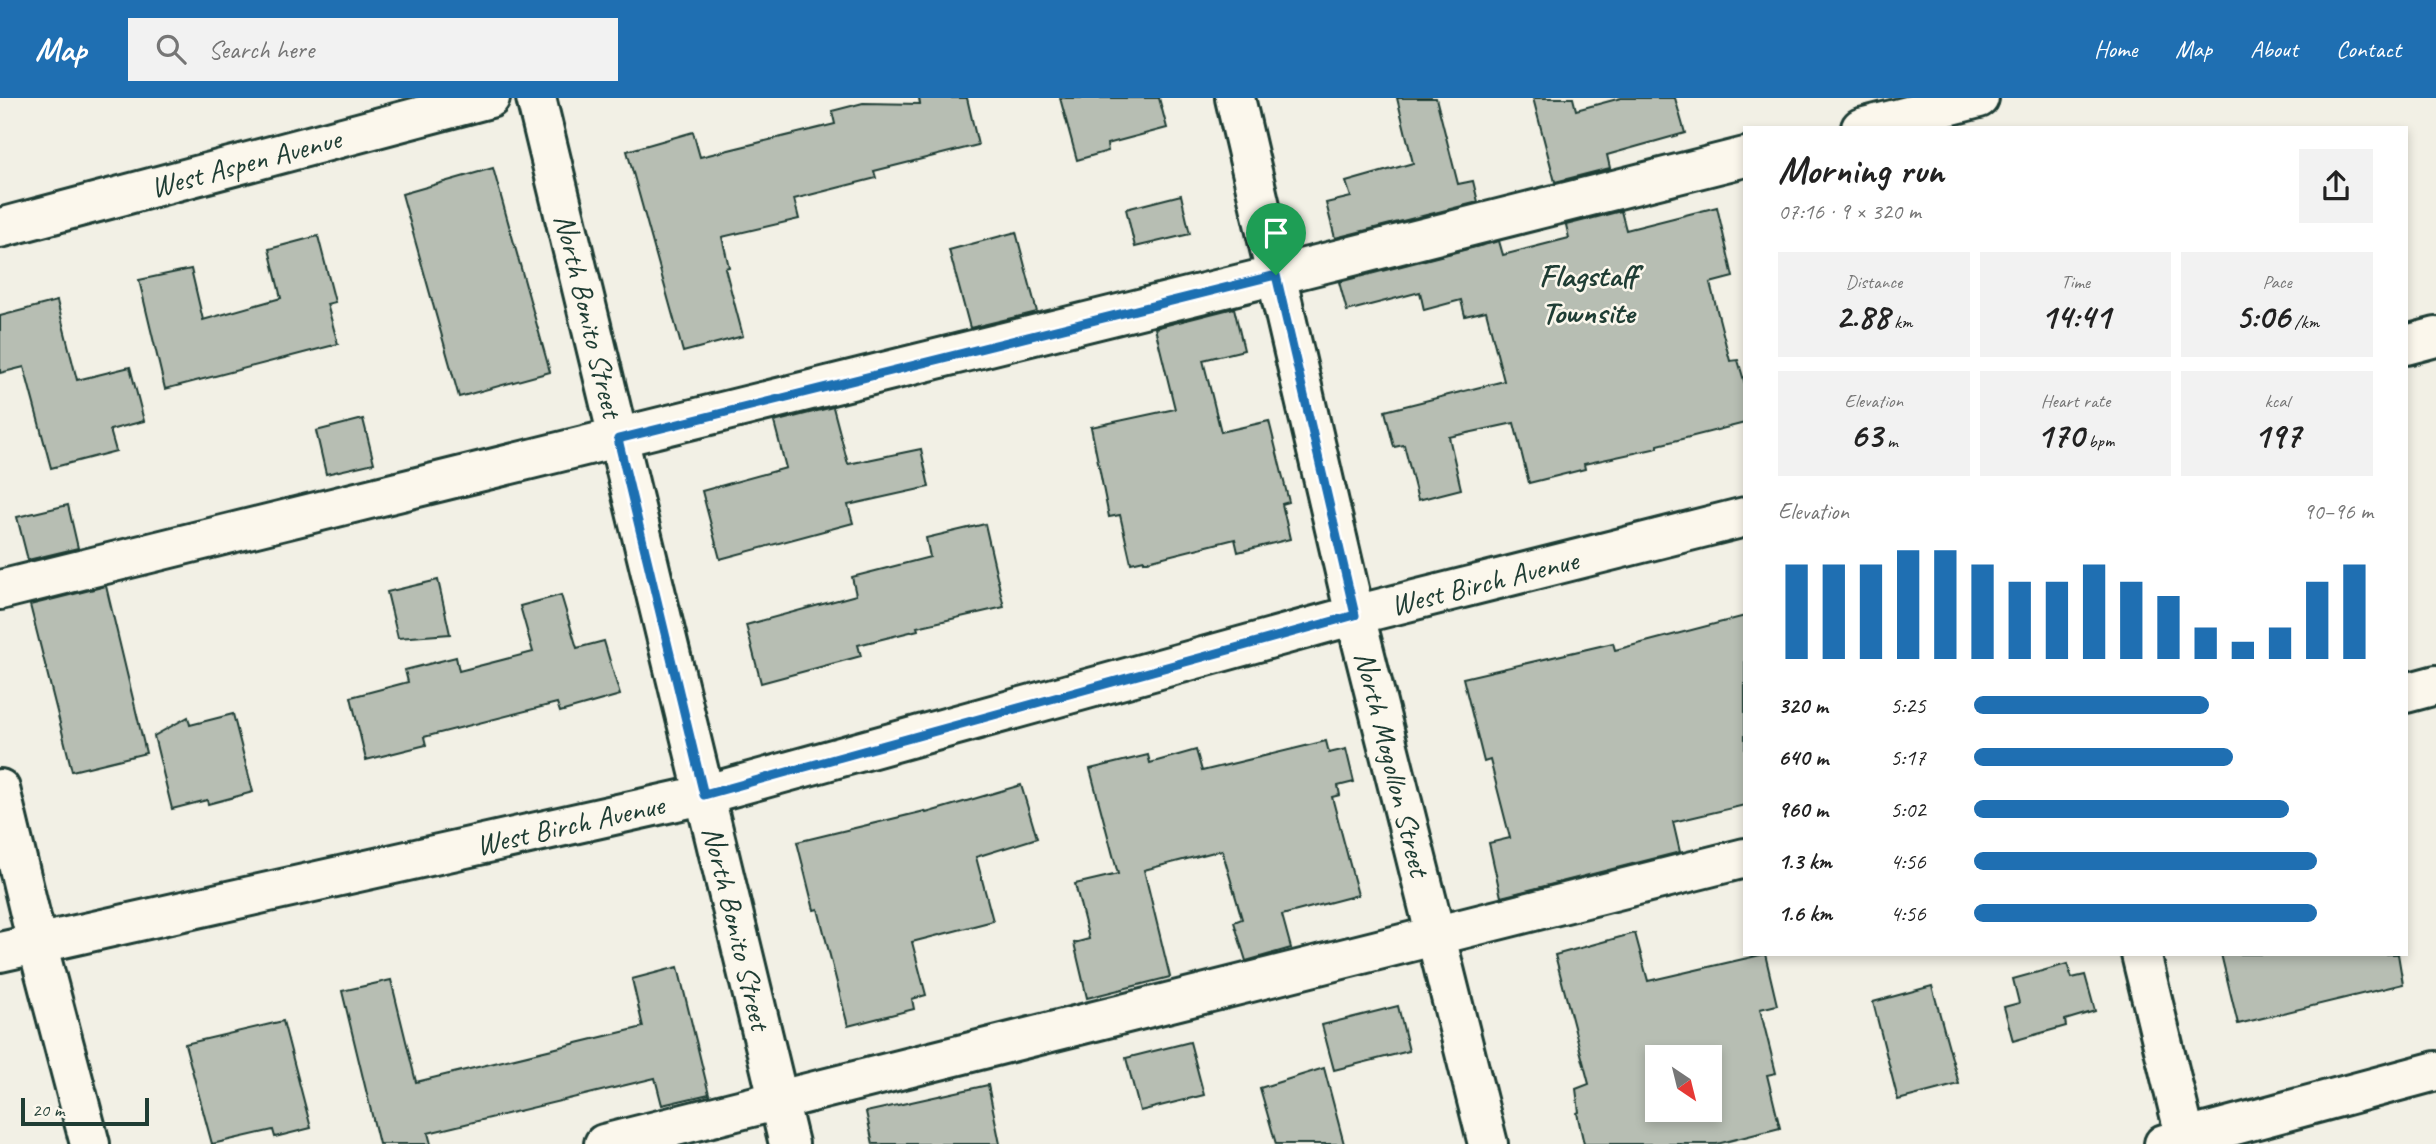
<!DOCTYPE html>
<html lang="en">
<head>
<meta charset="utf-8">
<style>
  :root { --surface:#fff; --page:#f2f2f2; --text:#222; --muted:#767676; --accent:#1f6fb2 }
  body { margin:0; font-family:Caveat,sans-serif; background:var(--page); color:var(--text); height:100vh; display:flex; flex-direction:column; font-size:26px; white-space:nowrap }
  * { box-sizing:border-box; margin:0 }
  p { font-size:23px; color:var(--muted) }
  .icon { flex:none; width:38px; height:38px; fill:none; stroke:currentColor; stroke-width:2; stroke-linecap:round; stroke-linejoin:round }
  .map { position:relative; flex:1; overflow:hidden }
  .details { position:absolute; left:1743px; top:28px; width:665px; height:830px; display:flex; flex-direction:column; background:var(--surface); border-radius:0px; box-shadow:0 4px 10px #0003 }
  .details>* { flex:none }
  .needle { width:46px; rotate:145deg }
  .tools { position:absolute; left:1645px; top:947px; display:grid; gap:14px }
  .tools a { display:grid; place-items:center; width:77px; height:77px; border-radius:0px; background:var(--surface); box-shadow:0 4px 10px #0003; font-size:35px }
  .scale { position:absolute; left:21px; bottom:18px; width:128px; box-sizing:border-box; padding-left:7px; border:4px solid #1f3d34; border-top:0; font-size:19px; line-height:24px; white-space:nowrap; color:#1f3d34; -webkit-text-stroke:5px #fbf7ec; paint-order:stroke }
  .pin { position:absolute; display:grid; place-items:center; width:60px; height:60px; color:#fff; margin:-72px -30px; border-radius:50% 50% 50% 0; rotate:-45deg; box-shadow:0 0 7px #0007 }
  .pin .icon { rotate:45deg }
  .round { display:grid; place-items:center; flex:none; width:74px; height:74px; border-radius:0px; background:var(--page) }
  .summary { display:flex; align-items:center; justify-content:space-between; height:119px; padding:0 35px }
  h1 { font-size:38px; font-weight:600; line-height:52px }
  .figures { display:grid; grid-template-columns:repeat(3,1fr); gap:10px; height:119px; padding:7px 35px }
  .figures div { display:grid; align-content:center; border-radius:0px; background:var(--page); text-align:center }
  .figures b { font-size:35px; font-weight:600 }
  .figures small { font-size:19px; font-weight:400 }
  .figures p { font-size:19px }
  .chart { height:196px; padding:14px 35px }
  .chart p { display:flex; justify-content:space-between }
  .chart svg { width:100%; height:126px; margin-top:7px; stroke:var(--accent); stroke-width:6 }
  ul { padding:0 35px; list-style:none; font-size:23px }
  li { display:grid; grid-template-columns:112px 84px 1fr; align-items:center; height:52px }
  li i { height:18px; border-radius:9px; background:var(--accent) }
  header { display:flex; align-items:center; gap:42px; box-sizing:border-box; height:98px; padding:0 35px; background:var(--accent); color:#fff }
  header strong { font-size:33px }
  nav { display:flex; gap:38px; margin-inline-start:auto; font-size:24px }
  .search { width:490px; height:63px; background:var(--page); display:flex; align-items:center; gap:18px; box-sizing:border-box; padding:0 24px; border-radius:0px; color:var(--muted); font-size:26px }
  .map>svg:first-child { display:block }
</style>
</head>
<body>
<header>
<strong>Map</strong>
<div class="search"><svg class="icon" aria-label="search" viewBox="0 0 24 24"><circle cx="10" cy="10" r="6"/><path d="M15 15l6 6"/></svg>Search here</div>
<nav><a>Home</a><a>Map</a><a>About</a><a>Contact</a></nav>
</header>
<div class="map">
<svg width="2436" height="1046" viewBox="0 0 2436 1046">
  <rect width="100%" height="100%" fill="#f2f0e5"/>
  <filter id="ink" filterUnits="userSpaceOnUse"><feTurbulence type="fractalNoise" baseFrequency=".0143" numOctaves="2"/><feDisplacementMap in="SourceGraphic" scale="14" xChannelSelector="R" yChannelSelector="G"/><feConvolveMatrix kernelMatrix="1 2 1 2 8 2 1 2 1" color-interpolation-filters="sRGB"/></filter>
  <g filter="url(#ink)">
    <g fill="#b7beb3" stroke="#1f3d34" stroke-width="2" fill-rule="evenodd">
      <path d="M919,0H967L978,47L874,73L876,80L794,101L799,121L722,139L729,169L725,170L743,238L683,254L627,53L693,34L700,59L835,26L832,13L863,5L920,6Z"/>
      <path d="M1060,0H1159L1167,30L1107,46L1108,53L1077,62Z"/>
      <path d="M1397,0H1436L1458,86L1473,83L1478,104L1335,140L1326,105L1351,99L1346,84L1413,65Z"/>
      <path d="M1533,0H1573L1576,12L1621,0H1675L1685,35L1607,57L1610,70L1555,84Z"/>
      <path d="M493,70L550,274L459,299L402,96Z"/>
      <path d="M1181,97L1190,136L1135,149L1126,111Z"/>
      <path d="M1717,109L1733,179L1710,185L1730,263L1738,262L1745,286V325L1658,347V350L1584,366L1585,371L1529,385L1514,325L1449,339L1461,391L1418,402L1404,347L1394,349L1385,313L1504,283L1486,213L1465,218L1461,202L1424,212L1420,194L1347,213L1339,184L1499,143L1503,157L1569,140L1566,127L1621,113L1626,132Z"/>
      <path d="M1016,134L1037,214L970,230L949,152Z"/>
      <path d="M318,138L335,204L327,206L338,246L165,291L139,182L191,171L203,222L281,200L269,151Z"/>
      <path d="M57,203L77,282L130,269L144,323L110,332L116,353L51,370L24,269L0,275V218Z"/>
      <path d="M1234,210L1244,252L1203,262L1221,334L1269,323L1289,404L1282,406L1290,441L1238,454L1235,441L1144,464V462L1131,465L1120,417L1109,419L1091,329L1175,311L1155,230Z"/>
      <path d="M833,309L848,366L921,351L929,389L848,407L853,425L720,461L702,393L786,370L774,324Z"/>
      <path d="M363,321L374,365L326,376L316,333Z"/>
      <path d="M68,407L78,450L28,462L17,419Z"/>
      <path d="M985,426L1004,509L917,529L918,532L858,547L861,558L761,585L746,527L856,497L852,479L930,459L926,440Z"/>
      <path d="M438,482L450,536L398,540L387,494Z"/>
      <path d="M106,488L146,655L72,673L30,507Z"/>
      <path d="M561,497L577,550L604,543L620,597L560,614L557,605L424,639L426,647L366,662L351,599L408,584L405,572L456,559L459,573L533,554L520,508Z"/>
      <path d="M1745,518V707L1673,724L1680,754L1501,799L1489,745L1510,740L1490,662L1484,664L1463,580L1613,545L1615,552Z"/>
      <path d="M233,616L253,694L208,706L207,702L172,711L154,638L188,619L190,627Z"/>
      <path d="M1326,643L1329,655L1346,651L1354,684L1338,688L1340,697L1332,699L1358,797L1282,817L1291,850L1246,863L1234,824L1242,821L1222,752L1144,772L1170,879L1087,900L1074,845L1089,841L1075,786L1118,776L1090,671L1148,657L1150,665L1196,652L1202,673Z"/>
      <path d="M1021,687L1037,740L976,759L993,823L912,844L926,897L912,901L914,911L848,928L818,811L814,812L797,744L925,713L926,715Z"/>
      <path d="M1635,835L1648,883L1765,856L1777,907L1760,911L1776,975L1767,977L1780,1030L1717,1046H1584L1577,1015L1579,1014L1576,991L1589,986L1555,857ZM1657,959H1710V1012H1657Z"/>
      <path d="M2221,856H2398L2403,886L2238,926Z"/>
      <path d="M2067,866L2072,880L2085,877L2095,913L2065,922L2066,928L2013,943L2004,909L2019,905L2013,881Z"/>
      <path d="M678,869L709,996L662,1007L655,980L428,1035L431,1046H379L342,893L391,882L416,984L643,929L632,881Z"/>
      <path d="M1932,888L1959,986L1898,1002L1873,904Z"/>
      <path d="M1398,908L1409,953L1334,972L1322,927Z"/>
      <path d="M283,923L311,1030L275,1039L273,1032L212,1046L185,946Z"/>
      <path d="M1190,944L1204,997L1140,1013L1126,960Z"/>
      <path d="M1324,970L1344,1046H1276L1260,990Z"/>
      <path d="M988,987L1000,1046H873L866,1014Z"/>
    </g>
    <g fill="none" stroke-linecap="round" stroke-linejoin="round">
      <defs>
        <g id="minor">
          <path id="s1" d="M536,0L789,1046"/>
          <path id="s2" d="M1235,0L1355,517L1488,1046"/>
          <path d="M1861,30L1979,0"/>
          <path id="s3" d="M0,130L490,0"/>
          <path d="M2406,247L2436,239"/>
          <path d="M0,492L1277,177L1745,59"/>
          <path d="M2406,595L2436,587"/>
          <path d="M0,691L37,845L90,1046"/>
          <path id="s4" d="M0,854L703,697L1355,517L1745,419"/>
          <path d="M2141,856L2187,1046"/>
          <path d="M604,1046L1745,760"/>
          <path d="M2164,1046L2436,973"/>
        </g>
      </defs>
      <use href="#minor" stroke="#1f3d34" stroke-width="44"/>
      <use href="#minor" stroke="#fbf7ec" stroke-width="38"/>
    </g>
  </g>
  <g fill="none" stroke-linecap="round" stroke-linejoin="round" filter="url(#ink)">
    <defs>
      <path id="route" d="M1276,177L1355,517L704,697L618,341Z"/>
    </defs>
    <use href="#route" stroke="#fff" stroke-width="14"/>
    <use href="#route" stroke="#1f6fb2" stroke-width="9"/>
  </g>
  <g text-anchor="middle" stroke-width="5" stroke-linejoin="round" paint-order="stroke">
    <g font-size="30" fill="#1f3d34" stroke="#fbf7ec">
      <text dy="10" stroke="none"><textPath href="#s3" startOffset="254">West Aspen Avenue</textPath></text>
      <text dy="10" stroke="none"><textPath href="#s1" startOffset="224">North Bonito Street</textPath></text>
      <text dy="10" stroke="none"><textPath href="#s4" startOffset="1530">West Birch Avenue</textPath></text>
      <text dy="10" stroke="none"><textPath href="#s2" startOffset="684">North Mogollon Street</textPath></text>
      <text dy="10" stroke="none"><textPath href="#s4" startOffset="584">West Birch Avenue</textPath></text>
      <text dy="10" stroke="none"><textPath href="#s1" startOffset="854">North Bonito Street</textPath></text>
    </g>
    <g font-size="32" font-weight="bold" fill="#1f3d34" stroke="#fbf7ec">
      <text x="1588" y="188">Flagstaff<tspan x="1588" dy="37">Townsite</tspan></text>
    </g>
  </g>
</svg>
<div class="tools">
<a><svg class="needle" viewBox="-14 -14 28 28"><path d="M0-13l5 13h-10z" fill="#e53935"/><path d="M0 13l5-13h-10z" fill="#767676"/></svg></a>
</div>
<div class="scale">20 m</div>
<div class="pin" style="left:1276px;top:177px;background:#1e9e55"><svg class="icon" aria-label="arrive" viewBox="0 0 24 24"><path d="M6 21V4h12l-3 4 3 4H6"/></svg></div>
<section class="details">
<div class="summary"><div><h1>Morning run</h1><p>07:16 · 9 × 320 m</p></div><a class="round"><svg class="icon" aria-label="share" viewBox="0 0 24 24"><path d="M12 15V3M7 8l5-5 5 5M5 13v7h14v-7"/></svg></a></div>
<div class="figures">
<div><p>Distance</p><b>2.88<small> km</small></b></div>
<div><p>Time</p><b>14:41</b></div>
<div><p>Pace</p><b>5:06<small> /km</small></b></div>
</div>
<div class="figures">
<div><p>Elevation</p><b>63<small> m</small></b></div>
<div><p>Heart rate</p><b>170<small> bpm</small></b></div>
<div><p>kcal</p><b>197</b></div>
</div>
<div class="chart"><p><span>Elevation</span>90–96 m</p>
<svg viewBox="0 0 160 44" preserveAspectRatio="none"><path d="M5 44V11M15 44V11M25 44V11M35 44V6M45 44V6M55 44V11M65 44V17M75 44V17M85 44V11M95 44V17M105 44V22M115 44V33M125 44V38M135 44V33M145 44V17M155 44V11"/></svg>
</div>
<ul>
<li><b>320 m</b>5:25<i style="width:59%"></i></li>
<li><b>640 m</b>5:17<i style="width:65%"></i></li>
<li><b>960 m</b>5:02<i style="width:79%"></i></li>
<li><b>1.3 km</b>4:56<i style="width:86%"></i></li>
<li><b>1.6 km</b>4:56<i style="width:86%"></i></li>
</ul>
</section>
</div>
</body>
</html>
